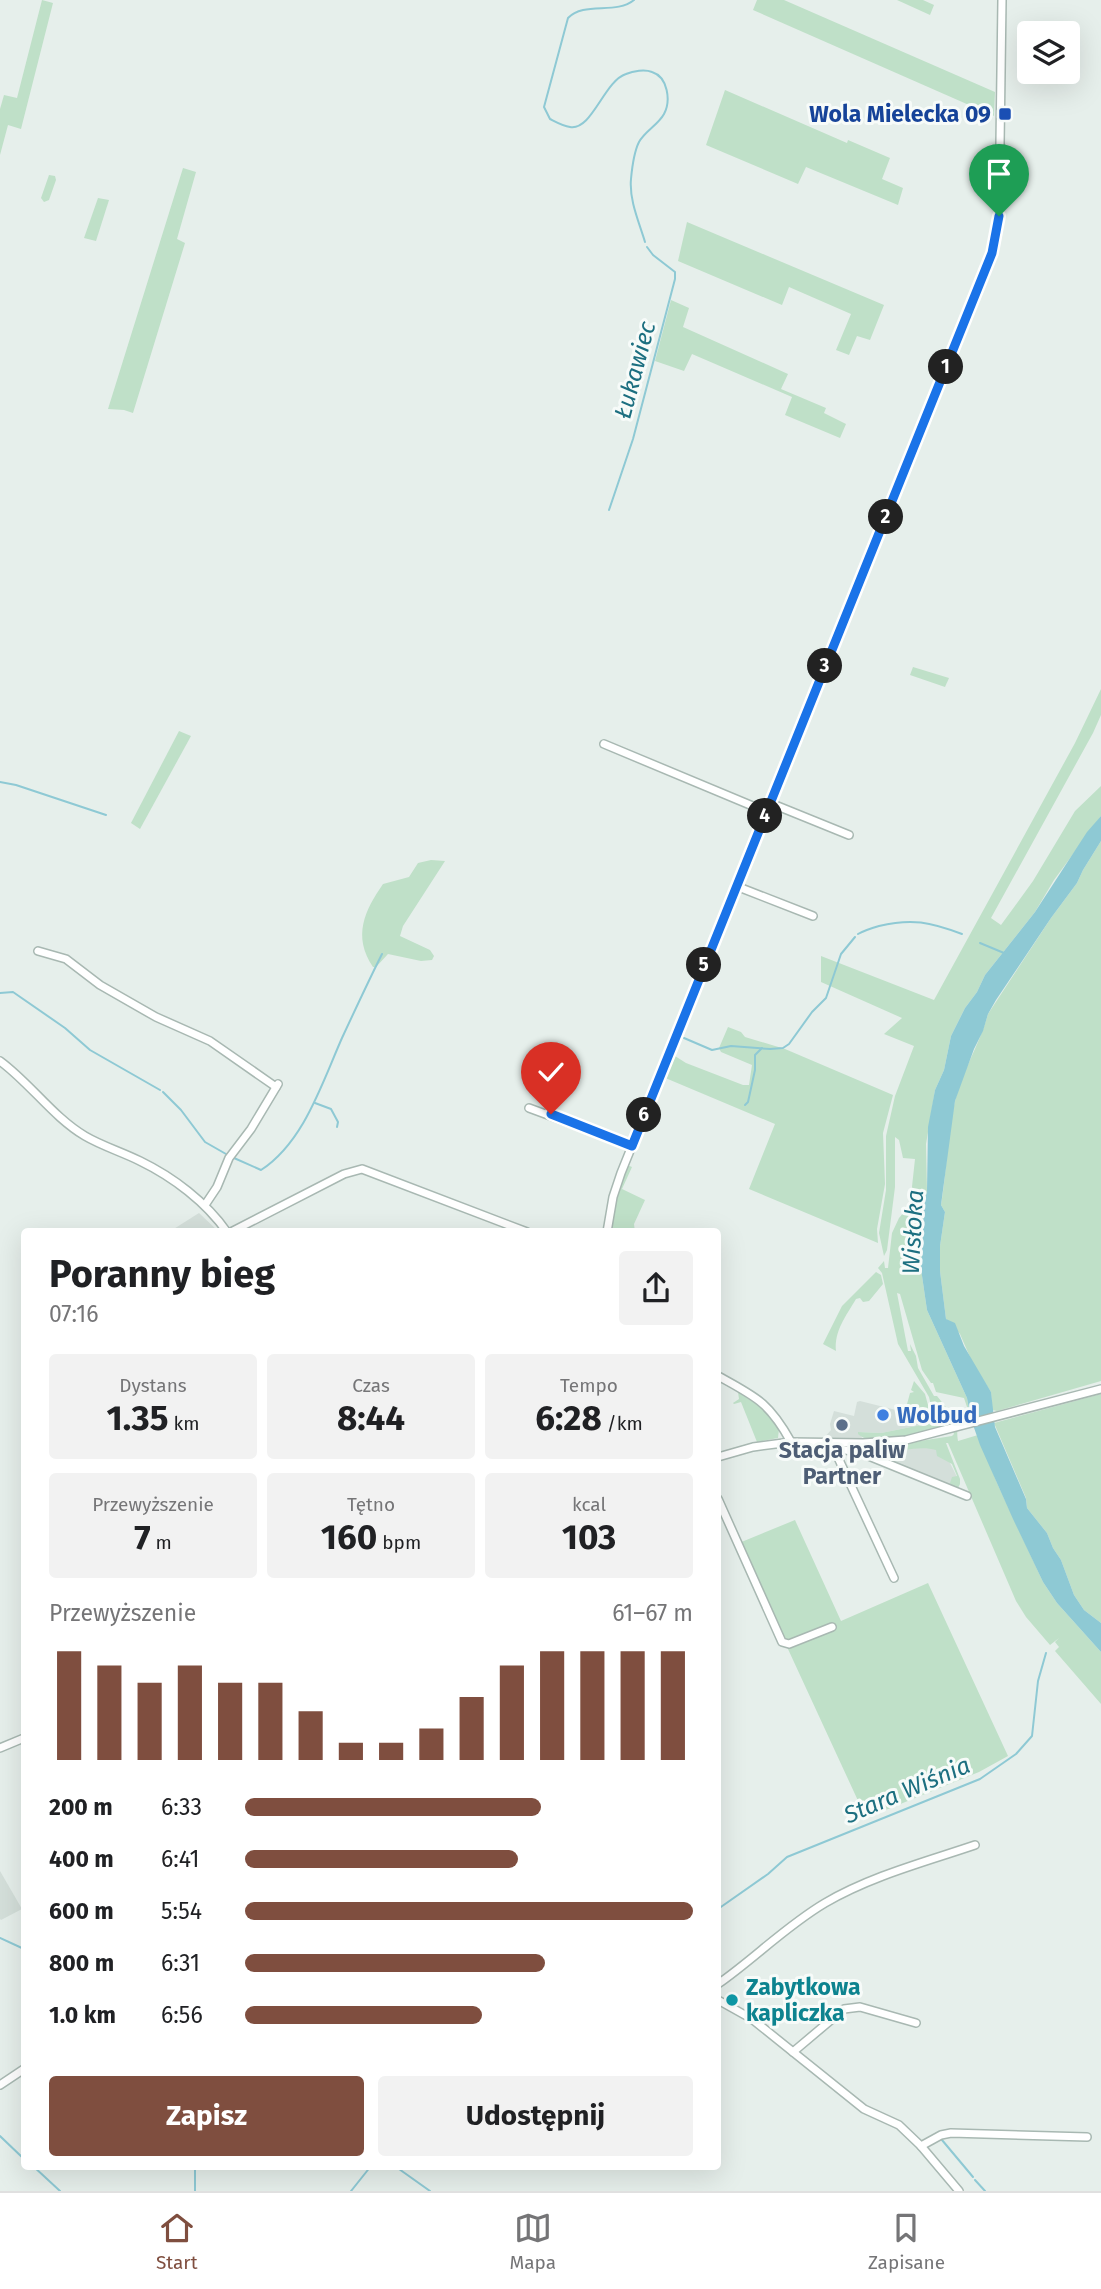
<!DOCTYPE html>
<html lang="pl">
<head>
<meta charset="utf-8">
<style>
  :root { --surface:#fff; --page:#f2f2f2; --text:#202124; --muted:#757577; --line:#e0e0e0; --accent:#7f4e3f }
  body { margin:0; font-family:"Fira Sans",sans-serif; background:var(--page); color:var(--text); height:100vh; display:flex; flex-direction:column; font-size:26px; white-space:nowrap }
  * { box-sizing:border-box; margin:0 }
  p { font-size:23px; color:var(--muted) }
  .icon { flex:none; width:38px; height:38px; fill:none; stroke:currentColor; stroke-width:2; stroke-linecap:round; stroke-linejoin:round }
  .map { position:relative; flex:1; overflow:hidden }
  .side { position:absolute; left:21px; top:1228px; width:700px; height:942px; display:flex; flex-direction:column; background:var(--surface); border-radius:7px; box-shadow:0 7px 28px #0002 }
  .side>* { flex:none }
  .buttons { position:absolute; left:1017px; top:21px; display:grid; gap:14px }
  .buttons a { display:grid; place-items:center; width:63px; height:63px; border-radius:7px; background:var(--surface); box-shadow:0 7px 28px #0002; font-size:35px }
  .pin { position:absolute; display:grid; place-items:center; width:60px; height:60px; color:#fff; margin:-72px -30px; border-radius:50% 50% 50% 0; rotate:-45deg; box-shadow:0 0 7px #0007 }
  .pin .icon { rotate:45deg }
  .km { position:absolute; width:35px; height:35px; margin:-18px; border-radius:50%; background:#222; color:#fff; font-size:19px; line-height:35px; text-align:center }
  .round { display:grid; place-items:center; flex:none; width:74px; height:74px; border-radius:7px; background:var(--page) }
  .overview { display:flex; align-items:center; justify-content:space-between; height:119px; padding:0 28px }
  h1 { font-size:38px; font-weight:700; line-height:52px }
  .stats { display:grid; grid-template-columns:repeat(3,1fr); gap:10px; height:119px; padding:7px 28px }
  .stats div { display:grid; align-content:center; border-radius:7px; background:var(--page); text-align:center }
  .stats b { font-size:35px; font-weight:700 }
  .stats small { font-size:19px; font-weight:400 }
  .stats p { font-size:19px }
  .chart { height:196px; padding:14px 28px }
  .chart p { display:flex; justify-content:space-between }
  .chart svg { width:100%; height:126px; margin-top:7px; stroke:var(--accent); stroke-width:6 }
  .button { display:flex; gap:14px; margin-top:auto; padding:14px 28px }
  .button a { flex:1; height:80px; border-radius:7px; background:var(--accent); color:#fff; font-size:28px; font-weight:700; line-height:80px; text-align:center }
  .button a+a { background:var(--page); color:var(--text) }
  ul { padding:0 28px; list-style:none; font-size:23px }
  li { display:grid; grid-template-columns:112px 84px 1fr; align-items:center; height:52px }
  li i { height:18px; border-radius:9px; background:var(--accent) }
  .menu { display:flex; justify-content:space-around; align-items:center; height:98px; border-top:2px solid var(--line); background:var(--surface); font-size:19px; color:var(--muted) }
  .menu a { display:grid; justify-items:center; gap:4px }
  .menu .selected { color:var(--accent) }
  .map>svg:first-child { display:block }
</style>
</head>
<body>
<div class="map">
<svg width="1101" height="2191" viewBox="0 0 1101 2191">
  <rect width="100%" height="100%" fill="#e6efeb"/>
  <g fill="#d4dfda">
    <path d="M199,1213L219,1232H169Z"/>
    <path d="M860,1401L924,1417L921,1425L881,1433L858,1432L863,1439H823L831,1430L830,1424L834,1411L854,1416L857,1402Z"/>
    <path d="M940,1443L957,1477L955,1488L870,1455L871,1452Z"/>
    <path d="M0,1871L22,1909L1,1920L0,1919Z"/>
  </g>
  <g fill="#bfe0c8">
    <path d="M42,0L53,3L21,129L8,125L0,155V109L4,95L17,98Z"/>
    <path d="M757,0H784L995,92L994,116L753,10Z"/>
    <path d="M897,0H923L934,5L930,15Z"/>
    <path d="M725,90L847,143L848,140L890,158L882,179L903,188L898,205L806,167L798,184L706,145Z"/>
    <path d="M183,168L196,172L177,239L185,243L133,413L124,410L108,409Z"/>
    <path d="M49,175L55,176L56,180L49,200L44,202L41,198Z"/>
    <path d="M98,198L109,200L96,241L84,238Z"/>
    <path d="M687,222L884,305L870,340L857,336L849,355L836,350L851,314L789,287L782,305L678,261Z"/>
    <path d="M671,300L689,308L683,327L788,374L781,389L826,408L824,413L846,424L840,438L785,415L792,397L692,354L684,371L655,361Z"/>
    <path d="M913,667L949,678L945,687L910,675Z"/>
    <path d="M1101,689V715L1093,733L991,918L1001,925L1033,881L1075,811L1101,786V816L1054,880L1035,912L985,975L977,992L965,1008L951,1036L944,1070L935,1090L926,1144L927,1191L924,1205L921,1269L927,1310L967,1398L971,1419L964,1398L936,1392L933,1383H931L922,1370L900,1294L897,1293L908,1351H911L910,1344L916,1356L918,1368L934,1396H937L949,1411L946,1412V1414L950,1412C963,1429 955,1423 958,1441L978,1435L997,1483L1043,1582L1057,1603L1101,1652V1704L1055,1651L1059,1647L1055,1642L1059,1638L1050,1645L1026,1617L1016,1601L948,1443H946L960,1479V1484L957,1490L949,1486L952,1477L957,1476L952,1464L937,1456L936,1450C918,1445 899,1453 881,1452C866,1452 851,1449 837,1447L888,1446L952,1436L954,1434L950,1423L947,1422L944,1427C925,1430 873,1449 858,1434V1432L881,1433L921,1425L923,1417L908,1413L909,1409L906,1408L910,1393L914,1392L911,1390L914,1381L925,1394L931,1416L926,1419L927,1423L933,1421L937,1424L934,1415L945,1411L933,1414L929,1397L898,1344L882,1273L878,1268L884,1261L885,1268H888L892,1233L899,1218L910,1205L915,1159L903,1158L899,1140L895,1137V1187L887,1250L884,1256L879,1233L886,1190V1136L895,1096L914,1046L884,1034L902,1018L821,982V956L934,1000L1075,743Z"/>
    <path d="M179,731L191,736L140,829L131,823Z"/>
    <path d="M1101,841V1381L997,1411L992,1410L991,1392L973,1364L960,1334L946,1319L940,1271V1246L945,1212L941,1205C947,1170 947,1135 955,1101C962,1071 980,1044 988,1014L1051,918L1077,883L1083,870Z"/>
    <path d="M431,860L445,861L403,926L400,936L430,950L434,956L432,960L421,961L388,954L376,967H373C352,936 365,910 383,884L409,877L418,863Z"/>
    <path d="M728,1027L741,1032L745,1037L785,1049L893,1095L883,1133L885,1184L877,1229L878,1243L749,1189L775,1124L663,1077L667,1066H671L675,1056L686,1063L743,1085H749L752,1065L721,1052L719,1048Z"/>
    <path d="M627,1165L632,1167L622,1189L645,1200L634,1224L635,1232H610L615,1198Z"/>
    <path d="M876,1272L881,1275L883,1284L869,1301L863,1302L860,1298L856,1299C846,1316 834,1331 836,1351L823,1344L842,1306Z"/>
    <path d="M738,1392L765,1410L779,1429L778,1438L757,1442L741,1402L734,1404L733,1403L739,1399Z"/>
    <path d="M1101,1394V1623L1084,1610L1074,1595L1061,1560L1053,1548L1047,1533L1027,1508L1026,1498L994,1423Z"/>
    <path d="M795,1520L841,1621L928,1583L1008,1756L979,1772L866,1818L739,1543Z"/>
  </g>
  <path fill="#8ec9d4" d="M1101,816V841L1083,870L1077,883L1051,918L996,1000L988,1014L983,1031L974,1049L955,1101L941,1205L945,1212L940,1246V1271L946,1319L955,1323L964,1346L991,1392L995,1427L1026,1499L1027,1508L1047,1533L1053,1548L1061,1560L1074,1595L1084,1610L1101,1623V1652L1057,1603L1043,1582L1013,1519L980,1445L971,1419L967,1398L927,1310L921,1269L924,1205L927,1191L928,1127L935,1090L944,1070L951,1036L965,1008L977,992L985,975L1035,912L1087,832Z"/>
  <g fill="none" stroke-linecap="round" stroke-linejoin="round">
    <g stroke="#8ec9d4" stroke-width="2">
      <path d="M634,0C616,15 584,1 568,18L544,107L550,119C556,122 563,126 570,127C592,131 604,81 626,74C633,71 645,69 652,72C668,77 671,101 664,114C658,125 645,131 639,142C634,152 632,168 631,179C629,200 639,222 645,242"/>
      <path d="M609,510L633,439L675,279V272L653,255L647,247"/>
      <path d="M0,782L16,785L106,815"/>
      <path d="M858,934C865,930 872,928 879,926C912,918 930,922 962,934"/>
      <path d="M980,943L1004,953"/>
      <path d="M0,993L13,992L65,1028L90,1050L160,1090"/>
      <path d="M684,1038L712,1050L731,1046L770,1049L783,1048L789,1044L812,1012L826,998L841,954L855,937"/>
      <path d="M163,1092L181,1110L205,1142L226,1154"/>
      <path d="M315,1103L331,1109L338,1122L337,1127"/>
      <path d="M745,1105L748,1102L755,1070V1055L762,1048"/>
      <path d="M234,1158L261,1170C304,1142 322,1083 342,1038C355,1010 368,982 382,954"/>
      <path d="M718,1909L768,1874L787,1857L980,1779L1016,1754L1032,1736L1038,1681L1046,1653"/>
      <path d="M0,1938L24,1949"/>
      <path d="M0,2136L24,2159"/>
      <path d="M942,2140L973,2177"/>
      <path d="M33,2166L60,2191"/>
      <path d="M399,2169L430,2191"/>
      <path d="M975,2180L985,2191"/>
      <path d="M195,2191V2166"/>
      <path d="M351,2191L371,2166"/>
    </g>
    <defs>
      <g id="minor">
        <path d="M604,744L767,812"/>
        <path d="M770,803L849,835"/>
        <path d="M736,886L813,916"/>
        <path d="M38,951L66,959L100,985L156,1017L210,1041L276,1087"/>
        <path d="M0,1061C30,1083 53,1117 85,1136C102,1146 122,1152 140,1161C173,1177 206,1202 227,1232"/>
        <path d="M529,1108L632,1146"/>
        <path d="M205,1205L217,1187L229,1158L251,1129L278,1084"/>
        <path d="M231,1232L344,1174L362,1169L527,1232"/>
        <path d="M607,1232L613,1197L621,1173L992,253L999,216L1002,0"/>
        <path d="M718,1376C756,1397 769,1402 791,1442"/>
        <path d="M829,1442L831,1448L859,1452L967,1496"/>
        <path d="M834,1449L894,1578"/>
        <path d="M718,1457L753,1447L791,1442L863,1443L906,1440L1101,1389"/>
        <path d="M718,1499L782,1642L789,1644L832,1627"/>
        <path d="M0,1748L24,1738"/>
        <path d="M718,1984C754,1959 786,1926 825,1903C871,1876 925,1862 975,1845"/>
        <path d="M718,2000L752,2019L864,2109L899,2125L921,2146L959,2191"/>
        <path d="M793,2052L844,2009L860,2007L916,2023"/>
        <path d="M0,2085L24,2069"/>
        <path d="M921,2146L941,2135L951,2133L1087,2137"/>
      </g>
    </defs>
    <use href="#minor" stroke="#a8b8b2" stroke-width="10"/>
    <use href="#minor" stroke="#fff" stroke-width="7"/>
  </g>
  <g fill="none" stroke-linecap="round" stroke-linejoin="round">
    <defs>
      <path id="route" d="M551,1114L632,1146L992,253L999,216"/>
    </defs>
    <use href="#route" stroke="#fff" stroke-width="14"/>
    <use href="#route" stroke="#1a73e8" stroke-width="9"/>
  </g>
  <rect fill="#1a4fb4" stroke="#f7fbf9" stroke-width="2.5" x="998" y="107" width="14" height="14" rx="3.5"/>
  <circle fill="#3f7fe0" stroke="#f7fbf9" stroke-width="2.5" cx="883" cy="1415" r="7"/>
  <circle fill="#5c6f8a" stroke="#f7fbf9" stroke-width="2.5" cx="842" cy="1425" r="7"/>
  <circle fill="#0f9aa8" stroke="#f7fbf9" stroke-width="2.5" cx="732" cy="2000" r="7"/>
  <g text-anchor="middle" stroke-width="6" stroke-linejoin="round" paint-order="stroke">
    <g font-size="23" font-weight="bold" fill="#164399" stroke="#f7fbf9" text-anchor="end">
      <text x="991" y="122">Wola Mielecka 09</text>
    </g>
    <g font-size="23" font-weight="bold" fill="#366cbe" stroke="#f7fbf9" text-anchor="start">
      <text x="897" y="1423">Wolbud</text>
    </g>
    <g font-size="23" font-weight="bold" fill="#4e5e75" stroke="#f7fbf9">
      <text x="842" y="1458">Stacja paliw<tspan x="842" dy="26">Partner</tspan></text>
    </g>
    <g font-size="23" font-weight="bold" fill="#0d838f" stroke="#f7fbf9" text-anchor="start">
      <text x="746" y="1995">Zabytkowa<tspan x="746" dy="26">kapliczka</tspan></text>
    </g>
    <g font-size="24" font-style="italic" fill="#1c6f80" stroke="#f7fbf9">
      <text transform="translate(635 370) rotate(-75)" y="8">Łukawiec</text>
      <text transform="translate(913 1232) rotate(-87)" y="8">Wisłoka</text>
      <text transform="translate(907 1790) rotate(-23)" y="8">Stara Wiśnia</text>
    </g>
  </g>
</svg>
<div class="buttons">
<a><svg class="icon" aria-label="layers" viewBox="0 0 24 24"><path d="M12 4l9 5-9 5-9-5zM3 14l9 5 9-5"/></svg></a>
</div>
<div class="pin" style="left:999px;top:216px;background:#1e9e55"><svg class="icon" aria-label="arrive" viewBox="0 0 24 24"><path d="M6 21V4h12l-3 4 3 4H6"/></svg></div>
<div class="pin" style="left:551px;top:1114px;background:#d93025"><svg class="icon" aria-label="check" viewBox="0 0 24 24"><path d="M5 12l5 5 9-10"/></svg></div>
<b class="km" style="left:946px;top:367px">1</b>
<b class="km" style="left:886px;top:517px">2</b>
<b class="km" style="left:825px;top:666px">3</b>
<b class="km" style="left:765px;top:816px">4</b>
<b class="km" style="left:704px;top:965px">5</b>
<b class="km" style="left:644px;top:1115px">6</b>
<section class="side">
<div class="overview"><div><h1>Poranny bieg</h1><p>07:16</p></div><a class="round"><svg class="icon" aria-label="share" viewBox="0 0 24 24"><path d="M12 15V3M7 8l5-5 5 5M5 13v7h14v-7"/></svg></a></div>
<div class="stats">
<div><p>Dystans</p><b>1.35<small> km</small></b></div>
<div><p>Czas</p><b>8:44</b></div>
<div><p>Tempo</p><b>6:28<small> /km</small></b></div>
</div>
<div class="stats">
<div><p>Przewyższenie</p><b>7<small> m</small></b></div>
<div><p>Tętno</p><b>160<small> bpm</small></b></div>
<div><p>kcal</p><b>103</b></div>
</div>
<div class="chart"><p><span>Przewyższenie</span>61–67 m</p>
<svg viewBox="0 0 160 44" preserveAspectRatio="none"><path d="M5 44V6M15 44V11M25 44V17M35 44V11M45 44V17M55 44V17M65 44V27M75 44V38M85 44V38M95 44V33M105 44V22M115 44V11M125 44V6M135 44V6M145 44V6M155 44V6"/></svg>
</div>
<ul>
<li><b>200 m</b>6:33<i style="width:66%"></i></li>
<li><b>400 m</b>6:41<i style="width:61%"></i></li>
<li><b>600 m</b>5:54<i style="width:100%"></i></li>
<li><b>800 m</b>6:31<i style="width:67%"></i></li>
<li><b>1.0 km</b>6:56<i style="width:53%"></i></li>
</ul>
<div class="button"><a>Zapisz</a><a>Udostępnij</a></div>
</section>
</div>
<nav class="menu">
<a class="selected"><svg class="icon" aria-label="home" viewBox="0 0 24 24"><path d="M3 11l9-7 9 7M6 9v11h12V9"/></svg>Start</a>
<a><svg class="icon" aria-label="map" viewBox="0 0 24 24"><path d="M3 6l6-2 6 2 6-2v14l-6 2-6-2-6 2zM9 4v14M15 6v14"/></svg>Mapa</a>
<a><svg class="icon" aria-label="saved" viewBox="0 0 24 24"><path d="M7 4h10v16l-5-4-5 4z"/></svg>Zapisane</a>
</nav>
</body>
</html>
